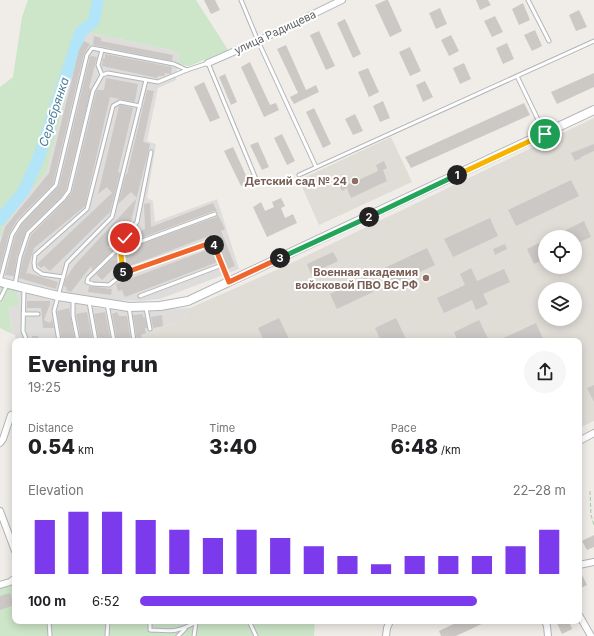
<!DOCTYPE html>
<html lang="en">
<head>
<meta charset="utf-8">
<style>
  :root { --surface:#fff; --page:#f6f6f6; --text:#202124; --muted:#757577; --accent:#7c3aed }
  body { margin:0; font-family:Inter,sans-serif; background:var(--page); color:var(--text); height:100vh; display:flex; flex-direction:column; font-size:15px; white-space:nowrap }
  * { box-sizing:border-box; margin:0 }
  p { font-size:13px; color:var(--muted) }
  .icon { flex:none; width:22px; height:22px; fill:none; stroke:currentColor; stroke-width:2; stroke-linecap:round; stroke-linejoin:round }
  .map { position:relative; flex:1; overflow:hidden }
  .drawer { position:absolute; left:12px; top:338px; width:570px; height:286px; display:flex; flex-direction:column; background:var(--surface); border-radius:8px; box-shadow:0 2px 10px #0003 }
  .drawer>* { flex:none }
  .tools { position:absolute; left:538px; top:230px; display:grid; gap:8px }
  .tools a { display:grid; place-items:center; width:44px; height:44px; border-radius:50%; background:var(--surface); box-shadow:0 2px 10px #0003; font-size:20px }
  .pin { position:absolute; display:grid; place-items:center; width:34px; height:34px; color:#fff; margin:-17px; border:2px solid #fff; border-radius:50%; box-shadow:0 1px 4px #0007 }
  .km { position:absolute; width:20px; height:20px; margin:-10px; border-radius:50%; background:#222; color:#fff; font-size:11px; line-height:20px; text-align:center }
  .round { display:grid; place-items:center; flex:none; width:42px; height:42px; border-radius:21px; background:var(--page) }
  .overview { display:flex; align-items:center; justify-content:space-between; height:68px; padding:0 16px }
  h1 { font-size:22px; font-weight:800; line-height:30px }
  .stats { display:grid; grid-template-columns:repeat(3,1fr); gap:6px; height:68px; padding:4px 16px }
  .stats div { display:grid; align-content:center }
  .stats b { font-size:20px; font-weight:800 }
  .stats small { font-size:11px; font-weight:400 }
  .stats p { font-size:11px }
  .chart { height:112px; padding:8px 16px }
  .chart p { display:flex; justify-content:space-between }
  .chart svg { width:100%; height:72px; margin-top:4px; stroke:var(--accent); stroke-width:6 }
  ul { padding:0 16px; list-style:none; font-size:13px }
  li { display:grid; grid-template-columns:64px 48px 1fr; align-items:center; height:30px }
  li i { height:10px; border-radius:5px; background:var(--accent) }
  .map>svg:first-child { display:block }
</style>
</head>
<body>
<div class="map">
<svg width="594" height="636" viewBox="0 0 594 636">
  <rect width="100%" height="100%" fill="#f0ede9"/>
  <g fill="#dfdddb">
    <path d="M88,32L179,52L176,80L158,88L147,141L156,144L147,198L153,201L155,222L217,199L239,269L160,299L140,301L107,300L50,290L0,277V239L4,225L47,171L78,44Z"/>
    <path d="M17,291L98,308L123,311L190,308L185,318L143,336L144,341H16L15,335L10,333L12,329L8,307L19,305Z"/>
  </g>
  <g fill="#e0ddd7" fill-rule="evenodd">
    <path d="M594,118V421L579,428V341H144L143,336L185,318L190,308L281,268ZM545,237H575V267H545ZM545,289H575V319H545Z"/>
    <path d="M391,137L412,182L319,225L299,180Z"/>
  </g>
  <g fill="#cde5c8">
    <path d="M28,0H196L228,50L189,66L178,64L179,52L88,32L78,45L47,171L4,225L0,239V87L13,77L22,17Z"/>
    <path d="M0,286L17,291L19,305L8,307L12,330L10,333L0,328Z"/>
    <path d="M15,582V621H315L314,636H0V589L12,585Z"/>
  </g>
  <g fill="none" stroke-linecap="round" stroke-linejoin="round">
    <path stroke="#b2e5f7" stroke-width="12" d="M0,220L24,191L39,157L80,33L94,21L98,0"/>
  </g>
  <g fill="#ccc8c5">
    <path d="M204,0H215L220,10L211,14Z"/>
    <path d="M386,0H388L402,31L390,37L375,5Z"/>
    <path d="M476,0H488L491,5L480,10Z"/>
    <path d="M523,3L530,20L519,25L512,9Z"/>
    <path d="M440,8L447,24L436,29L429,13Z"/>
    <path d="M579,10L587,27L576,31L569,15Z"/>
    <path d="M495,16L503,32L492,37L484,21Z"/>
    <path d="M345,19L361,54L353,58L337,23Z"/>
    <path d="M535,30L542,46L532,51L524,35Z"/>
    <path d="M319,31L335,66L326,70L310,35Z"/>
    <path d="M451,35L459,51L449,56L441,40Z"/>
    <path d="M94,36L101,38V41L173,55L172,61L93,45Z"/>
    <path d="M84,41L90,44L84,54L53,184L17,220L9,234L0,269V244L5,227L49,173L79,50Z"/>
    <path d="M507,43L514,59L503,64L496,48Z"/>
    <path d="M286,45L306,90L316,85L319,92L294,104L290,97L298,93L277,49Z"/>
    <path d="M410,47L421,71L410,76L399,52Z"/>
    <path d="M105,54L172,67L171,74L165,73L164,76H158L157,78L102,66L103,58H105Z"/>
    <path d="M90,56L97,57L89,88L91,89L66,190L61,197L26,231L17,256L14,276L5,275L15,236L22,224L59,186Z"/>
    <path d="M250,62L270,105L276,103L279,110L264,117L241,67Z"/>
    <path d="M464,63L471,79L460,84L453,68Z"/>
    <path d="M368,68L379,92L369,97L358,72Z"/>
    <path d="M594,73V87L557,104L551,92Z"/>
    <path d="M225,74L237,102L231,105L219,77Z"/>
    <path d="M106,78L138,84L135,101L134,102L110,97L85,206L34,248L26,274L28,273L58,282L56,289L19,278L23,258L31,235L65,201L72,192L96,92L97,90H104Z"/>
    <path d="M425,81L433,97L423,102L416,85Z"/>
    <path d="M204,82L220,118L210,122L194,87Z"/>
    <path d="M147,90L154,91L143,142L150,144L130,225L107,248H109L112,251L92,270L91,266L71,292L66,290L67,288L64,286L65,280L74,266L137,198L131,192L118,204L126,174H127Z"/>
    <path d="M383,101L390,118L380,122L373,106Z"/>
    <path d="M524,103L530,115L411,168L405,157Z"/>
    <path d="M121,105L133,108L118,172L120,173L110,212L50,271L44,266L41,268L37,264L112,193L107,187L98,194L119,106Z"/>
    <path d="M314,108L331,144L323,148L306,112Z"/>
    <path d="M355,114L363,131L353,135L345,119Z"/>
    <path d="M282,134L295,161L287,165L274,138Z"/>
    <path d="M258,142L269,167L262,170L250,145Z"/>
    <path d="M594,144V151L581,157V158L575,161L571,153Z"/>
    <path d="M233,147L249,182L241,186L224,151Z"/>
    <path d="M384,161L387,168L383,170L387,181L351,198L347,188L342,191L338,183L347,179L350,184L378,171L376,165Z"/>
    <path d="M571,180L579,196L516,226L508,210Z"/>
    <path d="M281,198L285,206L281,208L285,218L293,214L297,223L267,237L253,207L261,202L265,211L274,207L272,202Z"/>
    <path d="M150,203L151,227L213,203L217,211H214L130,242V237L145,229L144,204Z"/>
    <path d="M218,215L225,229L221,231L235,266L228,269L218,246H219L214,234L127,267L125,254L133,251L132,247L216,217Z"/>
    <path d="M490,218L498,236L453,257L444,239Z"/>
    <path d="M584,221L591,237L575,244V237H552Z"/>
    <path d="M545,240V259L534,264L527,249Z"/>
    <path d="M505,244L507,249L495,255L493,249Z"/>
    <path d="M212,248L218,262L125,297L122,290L118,291L116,284Z"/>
    <path d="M427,248L435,265L386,288L378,271Z"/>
    <path d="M333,252L338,261L311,274L307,264Z"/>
    <path d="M116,255L118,257L119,263L102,280L96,274Z"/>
    <path d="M471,268L477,281L504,269L510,282L483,294L488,304L476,310L472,300L444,313L437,298L465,285L460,274Z"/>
    <path d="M366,277L373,292L337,309L330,294Z"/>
    <path d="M89,286L112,289L111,295L88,292Z"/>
    <path d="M27,301H50V304L44,320L50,323L52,319L54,328H43L41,308H27Z"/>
    <path d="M69,308L75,341H62L57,311Z"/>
    <path d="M87,312L93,341H81L76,314Z"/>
    <path d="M105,312L111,341H99L94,314Z"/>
    <path d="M117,312L119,316H127L131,341H117L112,314Z"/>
    <path d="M143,314V317H145L147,328H145L146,333L141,335L142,341H137L133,315Z"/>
    <path d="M162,315L163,326L153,328L151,317Z"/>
    <path d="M279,318L290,341H264L258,328Z"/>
    <path d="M396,318L407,341H381L375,328Z"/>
    <path d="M479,320L489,341H458L454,332Z"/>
    <path d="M536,323L544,341H497Z"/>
    <rect x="32" y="336" width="6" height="5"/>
    <path d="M594,385V402L587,388Z"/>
    <path d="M594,535V547L587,550L582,541Z"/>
    <path d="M579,569L587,585L579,589Z"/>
    <path d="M10,593L14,605L0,610V596Z"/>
    <path d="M460,621H488L456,636H441L439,631Z"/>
    <path d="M556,621H569L572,629L562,634Z"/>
  </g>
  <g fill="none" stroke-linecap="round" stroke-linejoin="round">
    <defs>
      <g id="service">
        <path d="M241,0L258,41L316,167"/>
        <path d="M528,0L549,41"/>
        <path d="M102,50L98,65L102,75"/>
        <path d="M517,76L544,132"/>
        <path d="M151,152L137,222L125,238L120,247L88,278L87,282L93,284L109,285L124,273L210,243L214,245L228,280"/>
        <path d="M299,175L594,41"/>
        <path d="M124,273L120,247L134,244L215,214"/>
        <path d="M63,277L42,274L35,269L34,263L35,255L87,209L113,106L120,102L140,106"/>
        <path d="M0,281L12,235L20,222L56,185L87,55L92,48L174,64L187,70L208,63L258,184"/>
        <path d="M15,285L20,257L28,233L63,199L69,191L93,91L102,75L108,73L158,82L187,70"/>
        <path d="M24,289L23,331L27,341"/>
        <path d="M140,296L222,265"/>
        <path d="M0,299L7,285"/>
        <path d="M73,299V316L78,341"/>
        <path d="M89,302L96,341"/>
        <path d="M107,304L114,341"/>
        <path d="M129,307L134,341"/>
        <path d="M146,308L150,329"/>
        <path d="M23,314H38"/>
        <path d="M59,341L54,311L67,263L112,217L146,80"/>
        <path d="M49,621L50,636"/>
        <path d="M150,621V630C170,631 177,633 196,622"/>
        <path d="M249,621L256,636"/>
        <path d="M107,636L108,621"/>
        <path d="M178,636L185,629"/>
        <path d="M194,636L196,622"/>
      </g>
      <g id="minor">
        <path d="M208,63L258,41L342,0"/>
        <path d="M579,441L594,433"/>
        <path d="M0,443L3,439L11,415L15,414"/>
        <path d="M0,511L15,551"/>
        <path d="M579,565L594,562"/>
        <path d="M0,585L10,582L15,578"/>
        <path d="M579,615L591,636"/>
        <path d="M545,621L547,626L548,636"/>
        <path d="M386,636L387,628L390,621"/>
      </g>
      <path id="tertiary" d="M0,282L58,296L129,307L160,306L188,301L594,110"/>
    </defs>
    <use href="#service" stroke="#b3b6b9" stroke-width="5"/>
    <use href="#minor" stroke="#b3b6b9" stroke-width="8"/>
    <use href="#tertiary" stroke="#b3b6b9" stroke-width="10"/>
    <path stroke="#a4c7a7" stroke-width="1" stroke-dasharray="4 2" stroke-linecap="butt" d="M590,491L591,515L594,525"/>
    <use href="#service" stroke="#fff" stroke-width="3"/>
    <use href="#minor" stroke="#fff" stroke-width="6"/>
    <use href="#tertiary" stroke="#fff" stroke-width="8"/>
  </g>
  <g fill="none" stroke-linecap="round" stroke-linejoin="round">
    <defs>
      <path id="split-1" d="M457,175L545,134"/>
      <path id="split-2" d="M369,217L457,175"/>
      <path id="split-3" d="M280,258L369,217"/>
      <path id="split-4" d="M214,245L229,282L280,258"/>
      <path id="split-5" d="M123,272L124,273L210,243L214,245"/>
      <path id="split-6" d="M123,272L120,246L125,238"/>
    </defs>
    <use href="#split-1" stroke="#fff" stroke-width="8"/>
    <use href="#split-2" stroke="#fff" stroke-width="8"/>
    <use href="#split-3" stroke="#fff" stroke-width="8"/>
    <use href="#split-4" stroke="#fff" stroke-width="8"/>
    <use href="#split-5" stroke="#fff" stroke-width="8"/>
    <use href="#split-6" stroke="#fff" stroke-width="8"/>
    <use href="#split-1" stroke="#f5b400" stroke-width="5"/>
    <use href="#split-2" stroke="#22a559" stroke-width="5"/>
    <use href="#split-3" stroke="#22a559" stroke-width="5"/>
    <use href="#split-4" stroke="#f0652b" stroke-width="5"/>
    <use href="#split-5" stroke="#f0652b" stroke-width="5"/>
    <use href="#split-6" stroke="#f5b400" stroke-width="5"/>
  </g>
  <g fill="#8d6e63" stroke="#fff" stroke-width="1.5">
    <circle cx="355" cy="181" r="4"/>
    <circle cx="426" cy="278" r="4"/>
  </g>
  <g text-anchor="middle" stroke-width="4" stroke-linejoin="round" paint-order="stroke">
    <g font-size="11" fill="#606467" stroke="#fff">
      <text transform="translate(275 32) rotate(-25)" y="4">улица Радищева</text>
    </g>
    <g font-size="11" font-weight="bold" fill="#785e54" stroke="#fff" text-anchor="end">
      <text x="347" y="185">Детский сад № 24</text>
      <text x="418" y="276">Военная академия<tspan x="418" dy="13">войсковой ПВО ВС РФ</tspan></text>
    </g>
    <g font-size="12" font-style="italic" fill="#487d97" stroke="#fff">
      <text transform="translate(54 112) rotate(-72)" y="4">Серебрянка</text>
    </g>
  </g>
</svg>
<div class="tools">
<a><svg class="icon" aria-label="locate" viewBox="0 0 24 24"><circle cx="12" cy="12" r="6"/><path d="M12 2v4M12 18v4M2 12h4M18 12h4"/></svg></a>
<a><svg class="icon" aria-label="layers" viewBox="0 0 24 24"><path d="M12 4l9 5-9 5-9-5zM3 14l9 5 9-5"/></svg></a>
</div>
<div class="pin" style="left:545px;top:134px;background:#1e9e55"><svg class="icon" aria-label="arrive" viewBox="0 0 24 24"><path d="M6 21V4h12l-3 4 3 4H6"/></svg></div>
<div class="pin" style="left:125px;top:238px;background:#d93025"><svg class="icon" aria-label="check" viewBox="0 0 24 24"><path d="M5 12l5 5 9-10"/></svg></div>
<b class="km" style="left:457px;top:175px">1</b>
<b class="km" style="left:369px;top:217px">2</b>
<b class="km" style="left:280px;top:258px">3</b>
<b class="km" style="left:214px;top:245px">4</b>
<b class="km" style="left:123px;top:272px">5</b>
<section class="drawer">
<div class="overview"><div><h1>Evening run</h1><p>19:25</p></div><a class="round"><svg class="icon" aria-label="share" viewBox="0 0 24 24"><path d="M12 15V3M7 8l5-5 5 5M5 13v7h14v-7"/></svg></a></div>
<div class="stats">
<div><p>Distance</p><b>0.54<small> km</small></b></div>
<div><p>Time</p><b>3:40</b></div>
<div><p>Pace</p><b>6:48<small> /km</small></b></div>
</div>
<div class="chart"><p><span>Elevation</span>22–28 m</p>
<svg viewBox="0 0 160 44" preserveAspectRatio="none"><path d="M5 44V11M15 44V6M25 44V6M35 44V11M45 44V17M55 44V22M65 44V17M75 44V22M85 44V27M95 44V33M105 44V38M115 44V33M125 44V33M135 44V33M145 44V27M155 44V17"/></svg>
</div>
<ul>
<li><b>100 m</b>6:52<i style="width:79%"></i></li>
</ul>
</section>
</div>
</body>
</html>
